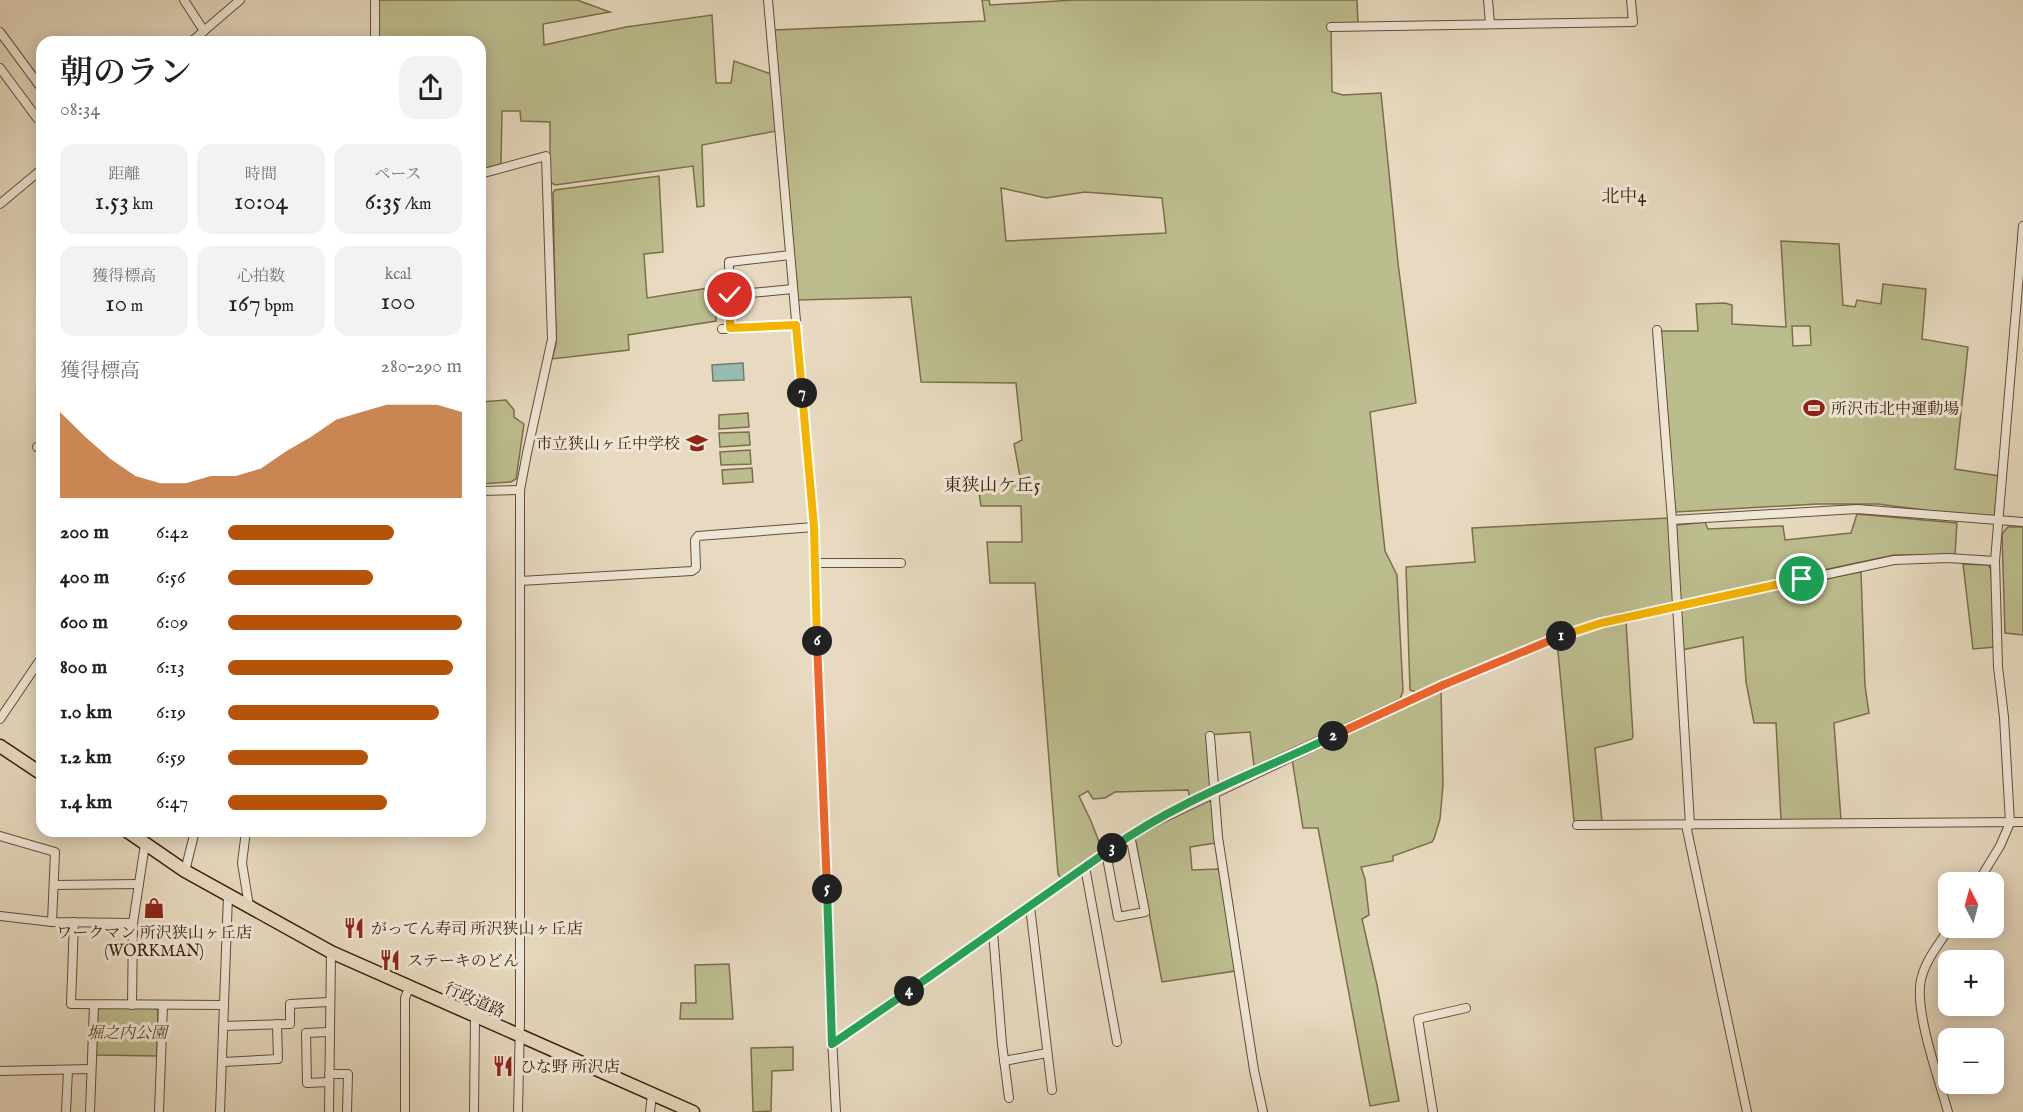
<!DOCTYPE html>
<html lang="ja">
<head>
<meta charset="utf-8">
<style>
  :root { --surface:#fff; --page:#f2f2f2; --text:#222; --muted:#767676; --accent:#b45309 }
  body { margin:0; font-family:"IM FELL English","Noto Serif JP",serif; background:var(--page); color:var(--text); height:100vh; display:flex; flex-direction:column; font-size:22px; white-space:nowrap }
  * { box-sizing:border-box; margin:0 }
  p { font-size:20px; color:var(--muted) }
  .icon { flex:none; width:33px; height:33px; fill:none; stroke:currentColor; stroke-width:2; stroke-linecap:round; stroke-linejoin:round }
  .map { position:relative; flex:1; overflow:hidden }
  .side { position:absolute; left:36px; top:36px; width:450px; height:801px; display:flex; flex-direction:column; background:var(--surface); border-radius:18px; box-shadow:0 3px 15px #0003 }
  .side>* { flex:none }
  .needle { width:39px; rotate:354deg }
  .tools { position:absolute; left:1938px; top:872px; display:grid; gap:12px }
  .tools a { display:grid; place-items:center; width:66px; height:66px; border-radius:12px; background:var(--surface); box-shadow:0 3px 15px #0003; font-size:30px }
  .pin { position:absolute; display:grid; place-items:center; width:51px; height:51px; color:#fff; margin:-26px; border:3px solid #fff; border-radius:50%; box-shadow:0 2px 6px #0007 }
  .km { position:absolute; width:30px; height:30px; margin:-15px; border-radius:50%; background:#222; color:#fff; font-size:16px; line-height:30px; text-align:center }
  .round { display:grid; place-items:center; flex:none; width:63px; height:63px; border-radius:18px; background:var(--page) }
  .head { display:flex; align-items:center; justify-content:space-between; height:102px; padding:0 24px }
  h1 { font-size:33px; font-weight:600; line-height:45px }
  .metrics { display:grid; grid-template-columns:repeat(3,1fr); gap:9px; height:102px; padding:6px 24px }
  .metrics div { display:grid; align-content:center; border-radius:15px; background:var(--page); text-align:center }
  .metrics b { font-size:26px; font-weight:600 }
  .metrics small { font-size:16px; font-weight:400 }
  .metrics p { font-size:16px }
  .chart { height:168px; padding:12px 24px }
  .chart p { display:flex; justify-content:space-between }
  .chart svg { width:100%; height:108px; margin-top:6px; fill:var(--accent); opacity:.7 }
  ul { padding:0 24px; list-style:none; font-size:20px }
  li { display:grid; grid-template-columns:96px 72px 1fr; align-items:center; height:45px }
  li i { height:15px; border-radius:8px; background:var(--accent) }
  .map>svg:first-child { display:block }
</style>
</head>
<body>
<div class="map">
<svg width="2023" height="1112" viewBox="0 0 2023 1112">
  <rect width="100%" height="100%" fill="#e7dac0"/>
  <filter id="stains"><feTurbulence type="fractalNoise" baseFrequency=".00333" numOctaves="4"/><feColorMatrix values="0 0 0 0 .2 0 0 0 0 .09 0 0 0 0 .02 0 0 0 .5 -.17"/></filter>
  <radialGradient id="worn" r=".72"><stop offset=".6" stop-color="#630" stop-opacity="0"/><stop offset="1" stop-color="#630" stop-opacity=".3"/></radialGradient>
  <g fill="#bcbd8e" stroke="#7c6e4c" stroke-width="1.5" fill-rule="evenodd">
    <path d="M378,0H577L610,12L543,24L544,45L626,27L712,15L716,83H731L734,61L771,74L776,131L702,145L704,206L697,207L693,166L555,185L550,182V122L521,121L520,111H502L501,164L480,170V42H379Z"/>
    <path d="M982,0H989L990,5L1074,0H1357L1358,24L1331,25L1332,92L1343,95L1381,93L1398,263L1416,403L1370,412L1385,551L1397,575L1403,691L1400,699L1254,766L1250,732L1207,735L1211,788L1190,798L1188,790L1115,792L1105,798L1093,799L1088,791L1079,796L1091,821L1101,847L1099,851L1061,878L1058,874L1035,583H990L987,542H1022L1021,506H981L978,485L1021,482L1014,444L1022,440L1016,383L921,382L911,297L798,300L774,30L985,21ZM1001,188L1046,198L1085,192L1162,198L1166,233L1006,241Z"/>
    <path d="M659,176L663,252L644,254L647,298L715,287L716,321L628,335L629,350L552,359L556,344L553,193L555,190Z"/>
    <path d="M1781,241L1839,244L1843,305L1855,307L1857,300L1881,304L1883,284L1926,289L1922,339L1968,347L1955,469L1999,476L1994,519L1878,504H1817L1675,512L1661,333L1662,331H1698L1696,304L1725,303L1732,305V324L1786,327ZM1792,326H1810L1811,345L1793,346Z"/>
    <path d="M506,400L514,410V417L524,424L516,479L511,482L480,484V402Z"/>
    <path d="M748,413L749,427L719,429V415Z"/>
    <path d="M749,432L750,445L720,447L719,433Z"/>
    <path d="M750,450L751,464L721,465L720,452Z"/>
    <path d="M752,468L753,482L723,484L722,470Z"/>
    <path d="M1857,514L1957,523L1955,555H1894L1781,579L1741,589L1622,613L1546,637L1416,692L1410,690L1406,567L1475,562L1472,528L1669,518V526L1705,522L1708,529L1783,526L1785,540L1851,533Z"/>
    <path d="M2008,527H2023V635L2005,633L2002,534Z"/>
    <path d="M1963,564L1988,565L1991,569L1995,647L1973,649Z"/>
    <path d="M1861,572L1865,686L1869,713L1834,723L1841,820H1781L1776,723H1754L1746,682L1743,637L1682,650L1680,611C1741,598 1800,583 1861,572Z"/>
    <path d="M1626,622L1633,736L1632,739L1595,748L1602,822L1574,821L1557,641L1588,631Z"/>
    <path d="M1441,690L1443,785L1440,819L1434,839L1432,842L1393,856V861L1361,867L1365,879L1369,915L1362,919L1377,985L1399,1101L1370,1106L1318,828H1303L1292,759Z"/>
    <path d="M1206,799L1212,802L1215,843L1190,847L1192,870L1219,869L1235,971L1162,982L1135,838Z"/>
    <path d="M729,964L733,1019H680L681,1003H696L695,965Z"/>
    <path d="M100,1008H155L158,1011L157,1056L96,1055L97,1011Z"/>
    <path d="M793,1047V1070L772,1071L771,1111L753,1112L751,1048Z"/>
  </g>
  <path fill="#97bbb0" stroke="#727c6e" stroke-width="1.5" d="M743,363L744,380L713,381L712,365Z"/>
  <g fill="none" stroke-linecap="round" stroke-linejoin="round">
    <defs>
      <g id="minor">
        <path d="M184,0L204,31"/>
        <path d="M768,0L814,527L830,1000L836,1112"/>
        <path d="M1488,0L1490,24"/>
        <path d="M1331,27L1633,22L1631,0"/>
        <path d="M0,32L42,89"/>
        <path d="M191,42L240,0"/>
        <path d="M375,42V0"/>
        <path d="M0,68L37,118L42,114"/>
        <path d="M480,174L546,156L552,339L527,453L520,490V1020L518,1112"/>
        <path d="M0,204L42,169"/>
        <path d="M730,295L793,289"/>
        <path d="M730,328L729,262L790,255"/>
        <path d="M722,329L796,325"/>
        <path d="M1657,330L1672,520L1690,825"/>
        <path d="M37,447L42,448"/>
        <path d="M480,491L520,490"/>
        <path d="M1672,520L1857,509L2023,522"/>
        <path d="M815,563H901"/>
        <path d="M520,581L692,571L696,568L695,540L698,536L814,527"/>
        <path d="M0,719L42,657"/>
        <path d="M1210,736L1218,837L1254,1070L1263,1112"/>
        <path d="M1577,825L2023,822"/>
        <path d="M1686,825L1747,1112"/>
        <path d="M246,831L242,863L249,906"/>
        <path d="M0,836L55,852L52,922"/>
        <path d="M1106,852L1118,917L1145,912L1130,835"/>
        <path d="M1085,867L1117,1042"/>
        <path d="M185,871L195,831"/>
        <path d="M1978,882L2000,846L2010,823L2004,717L1998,667L1995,561L2023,226"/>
        <path d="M54,885L139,884"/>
        <path d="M1030,907L1052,1090"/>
        <path d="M0,916L52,922L133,923"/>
        <path d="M74,922L71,1004L224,1005"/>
        <path d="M993,932L1002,1044L1009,1098"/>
        <path d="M132,1005L133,923L145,844"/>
        <path d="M224,1026L290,1024V1004L329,1002"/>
        <path d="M832,1044L1142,828L1443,685L1553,639L1601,623L1632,616L1894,560L1948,558L1995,561"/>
        <path d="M1004,1061L1047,1053"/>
        <path d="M223,1062L278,1059L277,1024"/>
        <path d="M0,1071L91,1069"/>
        <path d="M329,1074H348L347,1112"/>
        <path d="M329,1082L307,1083L306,1033L329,1032"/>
        <path d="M66,1112L68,1070"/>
        <path d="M90,1112L94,1005"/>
        <path d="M159,1112L163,1005"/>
        <path d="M220,1112L228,896"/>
        <path d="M329,1112L331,952"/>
        <path d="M405,1112V998L409,988"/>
        <path d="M474,1112L475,1017"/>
        <path d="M650,1112L652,1094"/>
        <path d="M1433,1112L1418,1019L1466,1008"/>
        <path d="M1948,1112C1939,1079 1912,1006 1922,976C1927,958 1940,943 1950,927"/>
      </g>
      <g id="trunk">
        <path d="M0,746L42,774"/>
        <path d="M127,831L185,871L331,952L693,1112"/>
      </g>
    </defs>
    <use href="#minor" stroke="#664d38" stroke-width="10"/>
    <use href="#trunk" stroke="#3b1e0b" stroke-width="15"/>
    <use href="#minor" stroke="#efe7d6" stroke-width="8"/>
    <use href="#trunk" stroke="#e7dac0" stroke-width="12"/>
  </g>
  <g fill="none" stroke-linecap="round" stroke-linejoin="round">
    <defs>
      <path id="split-1" d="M1561,636L1601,623L1802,579"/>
      <path id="split-2" d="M1333,736L1443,685L1561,636"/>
      <path id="split-3" d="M1112,848C1177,801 1261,771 1333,736"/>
      <path id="split-4" d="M909,991L1112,848"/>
      <path id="split-5" d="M827,889L832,1044L909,991"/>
      <path id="split-6" d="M817,641L827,889"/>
      <path id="split-7" d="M802,393L814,527L817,641"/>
      <path id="split-8" d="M730,295V328L796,325L802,393"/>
    </defs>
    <use href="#split-1" stroke="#fff" stroke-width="12"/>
    <use href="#split-2" stroke="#fff" stroke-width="12"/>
    <use href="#split-3" stroke="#fff" stroke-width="12"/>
    <use href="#split-4" stroke="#fff" stroke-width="12"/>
    <use href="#split-5" stroke="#fff" stroke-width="12"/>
    <use href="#split-6" stroke="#fff" stroke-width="12"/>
    <use href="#split-7" stroke="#fff" stroke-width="12"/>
    <use href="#split-8" stroke="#fff" stroke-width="12"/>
    <use href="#split-1" stroke="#f5b400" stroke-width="8"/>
    <use href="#split-2" stroke="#f0652b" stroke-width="8"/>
    <use href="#split-3" stroke="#22a559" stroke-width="8"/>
    <use href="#split-4" stroke="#22a559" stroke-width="8"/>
    <use href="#split-5" stroke="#22a559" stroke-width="8"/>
    <use href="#split-6" stroke="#f0652b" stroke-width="8"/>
    <use href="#split-7" stroke="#f5b400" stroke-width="8"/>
    <use href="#split-8" stroke="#f5b400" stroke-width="8"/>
  </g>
  <defs>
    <symbol id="stadium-bare" viewBox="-9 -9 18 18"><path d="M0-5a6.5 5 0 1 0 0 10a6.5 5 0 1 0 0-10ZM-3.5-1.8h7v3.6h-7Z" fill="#8f2418" stroke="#efe7d6" stroke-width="2.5" paint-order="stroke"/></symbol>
    <symbol id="school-bare" viewBox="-9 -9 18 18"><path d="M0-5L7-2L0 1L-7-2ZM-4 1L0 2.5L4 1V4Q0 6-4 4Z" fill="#8f2418" stroke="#efe7d6" stroke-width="2.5" paint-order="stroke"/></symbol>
    <symbol id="shop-bare" viewBox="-9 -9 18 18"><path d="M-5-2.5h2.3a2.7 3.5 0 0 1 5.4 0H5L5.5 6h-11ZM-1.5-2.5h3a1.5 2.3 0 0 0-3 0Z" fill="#8f2418" stroke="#efe7d6" stroke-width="2.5" paint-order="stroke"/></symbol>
    <symbol id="restaurant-bare" viewBox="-9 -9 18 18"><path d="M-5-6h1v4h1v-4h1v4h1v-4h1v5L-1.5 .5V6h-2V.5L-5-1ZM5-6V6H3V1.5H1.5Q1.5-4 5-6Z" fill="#8f2418" stroke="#efe7d6" stroke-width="2.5" paint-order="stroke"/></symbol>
  </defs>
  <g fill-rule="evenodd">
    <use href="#stadium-bare" x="1799" y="393" width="30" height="30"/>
    <use href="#school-bare" x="682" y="428" width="30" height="30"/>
    <use href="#shop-bare" x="139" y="893" width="30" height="30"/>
    <use href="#restaurant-bare" x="339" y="913" width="30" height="30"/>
    <use href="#restaurant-bare" x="375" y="945" width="30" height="30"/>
    <use href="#restaurant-bare" x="488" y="1051" width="30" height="30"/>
  </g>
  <g text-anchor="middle" stroke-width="6" stroke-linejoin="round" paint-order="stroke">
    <g font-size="16" fill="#3b1e0b" stroke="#efe7d6" text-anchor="start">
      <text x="1831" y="414">所沢市北中運動場</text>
      <text x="680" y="449" text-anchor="end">市立狭山ヶ丘中学校</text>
      <text x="371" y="934">がってん寿司 所沢狭山ヶ丘店</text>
      <text x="154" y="938" text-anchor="middle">ワークマン 所沢狭山ヶ丘店<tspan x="154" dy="18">(WORKMAN)</tspan></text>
      <text x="407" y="966">ステーキのどん</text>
      <text x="520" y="1072">ひな野 所沢店</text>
    </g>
    <g font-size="16" fill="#3b1e0b" stroke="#efe7d6">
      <text transform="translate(475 999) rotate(24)" y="6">行政道路</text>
    </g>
    <g font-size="16" font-style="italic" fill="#5b462c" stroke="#efe7d6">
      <text x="127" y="1038">堀之内公園</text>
    </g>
    <g font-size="18" fill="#3b1e0b" stroke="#efe7d6">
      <text x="1624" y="202">北中4</text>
      <text x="992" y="491">東狭山ケ丘5</text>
    </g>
  </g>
  <rect width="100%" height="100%" filter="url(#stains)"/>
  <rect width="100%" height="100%" fill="url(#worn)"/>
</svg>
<div class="tools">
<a><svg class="needle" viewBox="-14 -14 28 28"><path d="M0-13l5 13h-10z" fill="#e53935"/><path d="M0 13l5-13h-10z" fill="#767676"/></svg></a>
<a>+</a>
<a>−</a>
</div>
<div class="pin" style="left:1802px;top:579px;background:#1e9e55"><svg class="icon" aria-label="arrive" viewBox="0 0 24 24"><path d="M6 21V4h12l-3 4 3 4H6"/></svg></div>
<div class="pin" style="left:730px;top:295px;background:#d93025"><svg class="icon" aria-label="check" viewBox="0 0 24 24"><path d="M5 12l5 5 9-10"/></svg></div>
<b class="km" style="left:1561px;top:636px">1</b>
<b class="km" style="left:1333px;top:736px">2</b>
<b class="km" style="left:1112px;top:848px">3</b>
<b class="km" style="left:909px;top:991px">4</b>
<b class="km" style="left:827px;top:889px">5</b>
<b class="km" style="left:817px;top:641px">6</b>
<b class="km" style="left:802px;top:393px">7</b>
<section class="side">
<div class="head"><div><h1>朝のラン</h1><p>08:34</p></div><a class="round"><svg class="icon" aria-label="share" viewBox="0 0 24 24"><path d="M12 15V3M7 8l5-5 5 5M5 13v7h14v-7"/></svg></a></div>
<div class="metrics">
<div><p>距離</p><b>1.53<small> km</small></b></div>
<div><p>時間</p><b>10:04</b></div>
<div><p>ペース</p><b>6:35<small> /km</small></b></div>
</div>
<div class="metrics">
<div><p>獲得標高</p><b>10<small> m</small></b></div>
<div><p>心拍数</p><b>167<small> bpm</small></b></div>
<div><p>kcal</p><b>100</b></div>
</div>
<div class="chart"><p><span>獲得標高</span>280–290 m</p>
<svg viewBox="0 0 160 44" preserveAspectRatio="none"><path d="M0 44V9L10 19L20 28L30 35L40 38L50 38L60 35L70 35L80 32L90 25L100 19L110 12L120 9L130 6L140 6L150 6L160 9V44z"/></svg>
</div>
<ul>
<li><b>200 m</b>6:42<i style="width:71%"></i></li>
<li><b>400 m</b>6:56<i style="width:62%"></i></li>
<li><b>600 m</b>6:09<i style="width:100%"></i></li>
<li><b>800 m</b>6:13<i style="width:96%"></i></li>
<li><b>1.0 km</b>6:19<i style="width:90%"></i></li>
<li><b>1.2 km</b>6:59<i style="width:60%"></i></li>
<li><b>1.4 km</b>6:47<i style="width:68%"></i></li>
</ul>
</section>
</div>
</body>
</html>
